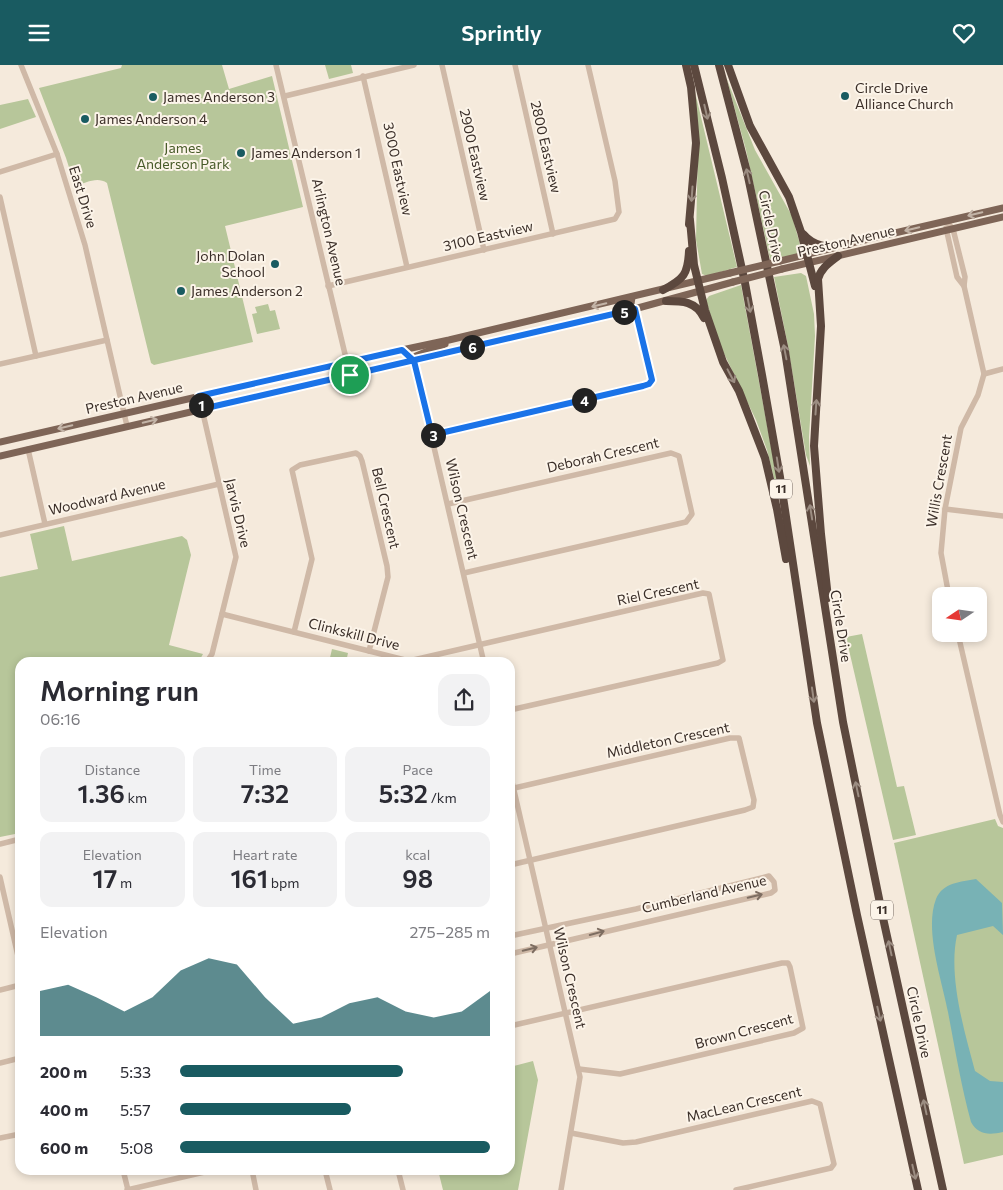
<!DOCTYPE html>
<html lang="en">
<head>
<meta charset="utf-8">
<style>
  :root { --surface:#fff; --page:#f2f2f3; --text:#2b2b33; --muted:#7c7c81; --accent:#195b61 }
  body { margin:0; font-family:Commissioner,sans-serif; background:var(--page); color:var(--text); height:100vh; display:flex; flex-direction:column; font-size:19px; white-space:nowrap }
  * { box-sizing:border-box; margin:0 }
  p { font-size:16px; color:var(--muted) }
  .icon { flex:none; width:28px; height:28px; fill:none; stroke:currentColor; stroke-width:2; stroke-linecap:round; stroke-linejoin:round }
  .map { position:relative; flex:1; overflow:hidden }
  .side { position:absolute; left:15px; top:592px; width:500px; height:518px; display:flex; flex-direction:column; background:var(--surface); border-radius:15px; box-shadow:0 2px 8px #0003 }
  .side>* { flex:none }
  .needle { width:32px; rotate:257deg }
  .fabs { position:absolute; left:932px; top:522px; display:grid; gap:10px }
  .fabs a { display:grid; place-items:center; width:55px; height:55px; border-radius:10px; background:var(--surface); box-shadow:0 2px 8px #0003; font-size:25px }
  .pin { position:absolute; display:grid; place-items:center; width:42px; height:42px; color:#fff; margin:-21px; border:2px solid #fff; border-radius:50%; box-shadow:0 1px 5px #0007 }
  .km { position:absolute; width:25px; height:25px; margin:-12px; border-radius:50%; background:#222; color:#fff; font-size:14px; line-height:25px; text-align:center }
  .round { display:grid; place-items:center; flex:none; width:52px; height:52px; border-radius:15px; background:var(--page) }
  .summary { display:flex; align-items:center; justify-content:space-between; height:85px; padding:0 25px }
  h1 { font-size:28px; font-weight:600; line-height:38px }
  .figures { display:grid; grid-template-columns:repeat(3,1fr); gap:8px; height:85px; padding:5px 25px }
  .figures div { display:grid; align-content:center; border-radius:12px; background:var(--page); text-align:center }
  .figures b { font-size:25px; font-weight:600 }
  .figures small { font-size:14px; font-weight:400 }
  .figures p { font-size:14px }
  .chart { height:140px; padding:10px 25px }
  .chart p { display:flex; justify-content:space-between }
  .chart svg { width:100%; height:90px; margin-top:5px; fill:var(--accent); opacity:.7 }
  ul { padding:0 25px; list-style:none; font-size:16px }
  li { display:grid; grid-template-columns:80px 60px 1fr; align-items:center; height:38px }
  li i { height:12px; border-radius:6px; background:var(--accent) }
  header { display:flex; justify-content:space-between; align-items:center; height:65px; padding:0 25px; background:var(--accent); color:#fff; font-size:22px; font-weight:600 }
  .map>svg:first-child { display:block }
</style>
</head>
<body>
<header><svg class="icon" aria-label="menu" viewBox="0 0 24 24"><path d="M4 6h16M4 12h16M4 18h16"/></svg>Sprintly<svg class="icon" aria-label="heart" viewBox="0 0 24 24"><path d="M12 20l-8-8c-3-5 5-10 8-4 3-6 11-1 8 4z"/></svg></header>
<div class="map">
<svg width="1003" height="1125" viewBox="0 0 1003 1125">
  <rect width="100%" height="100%" fill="#f5eadc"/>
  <g fill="#b7c69a">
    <path d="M122,0H222L229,24L272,11L303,142L225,161L253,277L154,300L151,298L107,118C97,111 86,118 75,121L66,93L39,23L121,3Z"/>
    <path d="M325,0H351L353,8L329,14Z"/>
    <path d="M726,12L755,85L792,151L801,183L798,188L795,190L770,194L746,85Z"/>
    <path d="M695,27L737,202L707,211L702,209L696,175L698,76Z"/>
    <path d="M28,34L36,52L0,64V40Z"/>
    <path d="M801,208L806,211L814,249L815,271L809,372L810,401L806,390L788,281L774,212Z"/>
    <path d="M741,220L778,419L775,417L767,385L756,355L718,276L706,235L709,231Z"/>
    <path d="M268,239L270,246L275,245L280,264L257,269L252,249L257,248L255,242Z"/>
    <path d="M64,461L72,496L182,471L187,475L191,490L169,580L203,589L198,598H20V730L16,731L20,747V768L0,772V512L38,504L30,469Z"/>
    <path d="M862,569L897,722L904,721L916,770L893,775L846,572Z"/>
    <path d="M332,584L348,588L346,597H329Z"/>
    <path d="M995,754L998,761L1003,763V1090L964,1099L894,778Z"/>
    <path d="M533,996L538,1015L518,1125H443L438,1105H510V1002Z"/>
  </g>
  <path fill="#78b2b5" d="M976,814L1002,838L1003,870L993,861L957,870C948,911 964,965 975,1006L990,1016L1003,1017V1067C989,1070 978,1070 971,1057C961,1020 955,984 948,947C942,915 924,865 936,834C943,817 961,817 976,814Z"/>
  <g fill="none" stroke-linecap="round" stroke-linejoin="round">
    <g stroke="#cfb9a7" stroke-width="5.5">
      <path d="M21,0L57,89L85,180L127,361"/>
      <path d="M276,0L350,310"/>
      <path d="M442,0L484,185"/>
      <path d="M515,0L553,169"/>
      <path d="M363,11L407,202"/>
      <path d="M285,31L414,0"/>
      <path d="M0,107L57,89"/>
      <path d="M0,132L36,291"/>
      <path d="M946,156L953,164L965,212L964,221L984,309L978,330L961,363L945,444L941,488L949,531"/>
      <path d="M946,163L957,212L964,221"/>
      <path d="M328,221L615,154L619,147L615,116L588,0"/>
      <path d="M414,296L484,598"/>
      <path d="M0,299L107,275"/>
      <path d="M984,309L1003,304"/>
      <path d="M199,331L236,492L212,589L206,598"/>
      <path d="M432,370L649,319L651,315L635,244"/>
      <path d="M28,384L45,459"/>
      <path d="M448,439L671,388L679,391L692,449L686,457L464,508"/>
      <path d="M945,444L1003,451"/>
      <path d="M0,470L219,419"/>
      <path d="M222,549L409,596L703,528L709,529L723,595L718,598L510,645"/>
      <path d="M294,567L312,494L292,405L300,400L356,388L360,391L362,396L387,501L388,512L369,586"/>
      <path d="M958,569L1000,750L1003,757"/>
      <path d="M510,708L580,1012L561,1125"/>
      <path d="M510,724L730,673H739L754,735L753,742L745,745L510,800"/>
      <path d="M0,779L20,774"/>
      <path d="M0,812L20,900"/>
      <path d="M510,871L636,844L769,811L774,817L775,825L771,828L510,889"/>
      <path d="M0,925L20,920"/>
      <path d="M510,961L782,898H788L790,902L803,963L794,968L620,1009L579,1004"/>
      <path d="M0,998L20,993"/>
      <path d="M571,1068L623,1078L636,1077L812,1036L820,1039L834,1099L831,1103L736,1125"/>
      <path d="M0,1073L20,1069"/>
      <path d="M123,1105L128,1125"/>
      <path d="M252,1105L256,1125"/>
      <path d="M325,1105L330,1125"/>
      <path d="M398,1105L403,1125"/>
      <path d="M127,1125L213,1105"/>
    </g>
    <g stroke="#7e6557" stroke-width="7">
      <path d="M843,180L1003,143"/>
      <path d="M780,196L833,183"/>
      <path d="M782,204L1003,152"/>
      <path d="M618,246L631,239L632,232"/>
      <path d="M414,296L416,291L445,279"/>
      <path d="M0,377L402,285L449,275L730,208"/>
      <path d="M0,391L627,246L733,217"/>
    </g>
    <g stroke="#5c483e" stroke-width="8">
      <path d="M686,0L691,22L696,78L689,159"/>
      <path d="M694,0L722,113L745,218L762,310L780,412L817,658L857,850L918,1125"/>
      <path d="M719,0L747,107L785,286L843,657L883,853L943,1125"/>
      <path d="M728,0L750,61L789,132L801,167L815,221"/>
      <path d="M690,155L694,200L705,245L723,297L739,326L765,393L777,444L786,494"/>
      <path d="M803,169C817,185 830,181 849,179"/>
      <path d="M663,225C684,214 688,209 689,186"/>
      <path d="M666,236C682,236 696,236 704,253"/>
      <path d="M828,533L821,469L814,381L821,261L818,214C821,203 829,198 838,191"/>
    </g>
    <g stroke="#7e6557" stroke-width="7">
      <path d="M730,208L780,196"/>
      <path d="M733,217L782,204"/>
    </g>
  </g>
  <defs><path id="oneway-shaft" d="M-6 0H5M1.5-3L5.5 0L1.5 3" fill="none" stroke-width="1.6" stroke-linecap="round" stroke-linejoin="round" transform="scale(1.25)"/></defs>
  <g stroke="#9c8d82">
    <use href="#oneway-shaft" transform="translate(706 47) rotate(77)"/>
    <use href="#oneway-shaft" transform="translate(748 111) rotate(-103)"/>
    <use href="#oneway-shaft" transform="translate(692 129) rotate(94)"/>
    <use href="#oneway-shaft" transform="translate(749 240) rotate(79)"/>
    <use href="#oneway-shaft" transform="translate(785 287) rotate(-101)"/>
    <use href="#oneway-shaft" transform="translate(731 311) rotate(62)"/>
    <use href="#oneway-shaft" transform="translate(816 342) rotate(-86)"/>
    <use href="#oneway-shaft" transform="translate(778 400) rotate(81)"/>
    <use href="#oneway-shaft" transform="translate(811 447) rotate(-99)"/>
    <use href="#oneway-shaft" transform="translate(813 630) rotate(82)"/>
    <use href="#oneway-shaft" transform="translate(857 724) rotate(-102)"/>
    <use href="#oneway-shaft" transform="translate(890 883) rotate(-102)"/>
    <use href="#oneway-shaft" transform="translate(879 949) rotate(77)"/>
    <use href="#oneway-shaft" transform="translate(925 1042) rotate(-102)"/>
    <use href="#oneway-shaft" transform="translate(914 1107) rotate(77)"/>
  </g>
  <g stroke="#c3b4a7">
    <use href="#oneway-shaft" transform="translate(975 149) rotate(167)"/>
    <use href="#oneway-shaft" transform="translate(912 164) rotate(166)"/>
    <use href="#oneway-shaft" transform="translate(599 240) rotate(167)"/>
    <use href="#oneway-shaft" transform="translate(150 356) rotate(-13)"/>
    <use href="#oneway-shaft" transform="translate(65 362) rotate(167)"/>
  </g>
  <g stroke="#7d6d61">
    <use href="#oneway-shaft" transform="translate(755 831) rotate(-13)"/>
    <use href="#oneway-shaft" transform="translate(597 868) rotate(-15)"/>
    <use href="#oneway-shaft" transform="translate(530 884) rotate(-13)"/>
  </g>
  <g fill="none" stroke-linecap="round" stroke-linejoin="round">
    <defs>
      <path id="route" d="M350,310L202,344L199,331L402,285L414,296L432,370L643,321L649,319L652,315L635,244L350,310"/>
    </defs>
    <use href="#route" stroke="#fff" stroke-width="10"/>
    <use href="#route" stroke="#1a73e8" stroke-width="6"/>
  </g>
  <g fill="#195b61" stroke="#fcf4e9" stroke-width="2">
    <circle cx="845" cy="31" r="5"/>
    <circle cx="153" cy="32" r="5"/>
    <circle cx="85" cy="54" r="5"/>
    <circle cx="241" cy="88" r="5"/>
    <circle cx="275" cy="199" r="5"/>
    <circle cx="181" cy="226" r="5"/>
  </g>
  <g text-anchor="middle" stroke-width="4" stroke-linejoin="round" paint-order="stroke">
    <g fill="#fcf4e9" stroke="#746962" stroke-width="1">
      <rect x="770" y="414.5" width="22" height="19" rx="4"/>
      <rect x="871" y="835.5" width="22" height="19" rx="4"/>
    </g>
    <g font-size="12" font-weight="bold" fill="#3a2e28">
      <text x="781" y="428">11</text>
      <text x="882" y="849">11</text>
    </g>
    <g font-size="14" fill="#3a2e28" stroke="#fcf4e9" text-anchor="start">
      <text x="855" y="28">Circle Drive<tspan x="855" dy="16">Alliance Church</tspan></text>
      <text x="163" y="37">James Anderson 3</text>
      <text x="95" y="59">James Anderson 4</text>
      <text x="251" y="93">James Anderson 1</text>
      <text x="265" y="196" text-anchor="end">John Dolan<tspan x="265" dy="16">School</tspan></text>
      <text x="191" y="231">James Anderson 2</text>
    </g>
    <g font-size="14" fill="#3a2e28" stroke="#fcf4e9">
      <text transform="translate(546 82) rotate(77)" y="5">2800 Eastview</text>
      <text transform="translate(475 90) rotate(77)" y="5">2900 Eastview</text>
      <text transform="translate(398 104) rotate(78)" y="5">3000 Eastview</text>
      <text transform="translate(83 132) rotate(73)" y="5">East Drive</text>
      <text transform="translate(771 161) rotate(78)" y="5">Circle Drive</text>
      <text transform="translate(329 167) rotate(77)" y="5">Arlington Avenue</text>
      <text transform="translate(488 171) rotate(-13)" y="5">3100 Eastview</text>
      <text transform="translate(846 176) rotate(-13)" y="5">Preston Avenue</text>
      <text transform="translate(134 333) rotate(-13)" y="5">Preston Avenue</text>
      <text transform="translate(603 390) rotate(-13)" y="5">Deborah Crescent</text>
      <text transform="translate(939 416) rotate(-80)" y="5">Willis Crescent</text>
      <text transform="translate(107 432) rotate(-13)" y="5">Woodward Avenue</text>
      <text transform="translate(386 443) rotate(77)" y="5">Bell Crescent</text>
      <text transform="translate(462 444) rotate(77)" y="5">Wilson Crescent</text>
      <text transform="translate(238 448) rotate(77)" y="5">Jarvis Drive</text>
      <text transform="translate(658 527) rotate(-12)" y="5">Riel Crescent</text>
      <text transform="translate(841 561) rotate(81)" y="5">Circle Drive</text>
      <text transform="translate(354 569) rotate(14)" y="5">Clinkskill Drive</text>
      <text transform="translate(668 675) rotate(-12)" y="5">Middleton Crescent</text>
      <text transform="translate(704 829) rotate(-13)" y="5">Cumberland Avenue</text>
      <text transform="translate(570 913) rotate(77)" y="5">Wilson Crescent</text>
      <text transform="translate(919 957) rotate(78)" y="5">Circle Drive</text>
      <text transform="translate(744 966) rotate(-15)" y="5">Brown Crescent</text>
      <text transform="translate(744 1039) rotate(-13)" y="5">MacLean Crescent</text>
    </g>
    <g font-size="14" fill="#485b29" stroke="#fcf4e9">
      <text x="183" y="88">James<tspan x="183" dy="16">Anderson Park</tspan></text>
    </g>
  </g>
</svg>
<div class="fabs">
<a><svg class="needle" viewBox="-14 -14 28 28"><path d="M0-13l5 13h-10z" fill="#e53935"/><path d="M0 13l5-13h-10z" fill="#7c7c81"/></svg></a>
</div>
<div class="pin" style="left:350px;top:310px;background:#1e9e55"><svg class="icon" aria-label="arrive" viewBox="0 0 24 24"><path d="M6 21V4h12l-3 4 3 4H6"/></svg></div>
<b class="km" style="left:201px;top:340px">1</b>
<b class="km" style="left:433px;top:370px">3</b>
<b class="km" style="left:584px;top:335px">4</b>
<b class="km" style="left:624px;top:247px">5</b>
<b class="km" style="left:472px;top:282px">6</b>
<section class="side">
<div class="summary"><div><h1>Morning run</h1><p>06:16</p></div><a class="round"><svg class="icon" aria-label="share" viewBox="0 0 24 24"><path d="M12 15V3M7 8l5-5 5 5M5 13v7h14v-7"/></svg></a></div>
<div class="figures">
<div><p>Distance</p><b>1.36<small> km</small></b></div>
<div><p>Time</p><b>7:32</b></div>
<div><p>Pace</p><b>5:32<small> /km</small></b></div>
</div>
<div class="figures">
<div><p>Elevation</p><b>17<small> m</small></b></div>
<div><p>Heart rate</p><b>161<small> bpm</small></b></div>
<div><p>kcal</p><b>98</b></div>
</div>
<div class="chart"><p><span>Elevation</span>275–285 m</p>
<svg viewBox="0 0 160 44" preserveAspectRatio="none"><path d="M0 44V22L10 19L20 25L30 32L40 25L50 12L60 6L70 9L80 25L90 38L100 35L110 28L120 25L130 32L140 35L150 32L160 22V44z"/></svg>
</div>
<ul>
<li><b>200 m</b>5:33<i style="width:72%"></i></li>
<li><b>400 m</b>5:57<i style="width:55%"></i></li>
<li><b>600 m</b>5:08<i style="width:100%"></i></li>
</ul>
</section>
</div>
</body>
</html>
